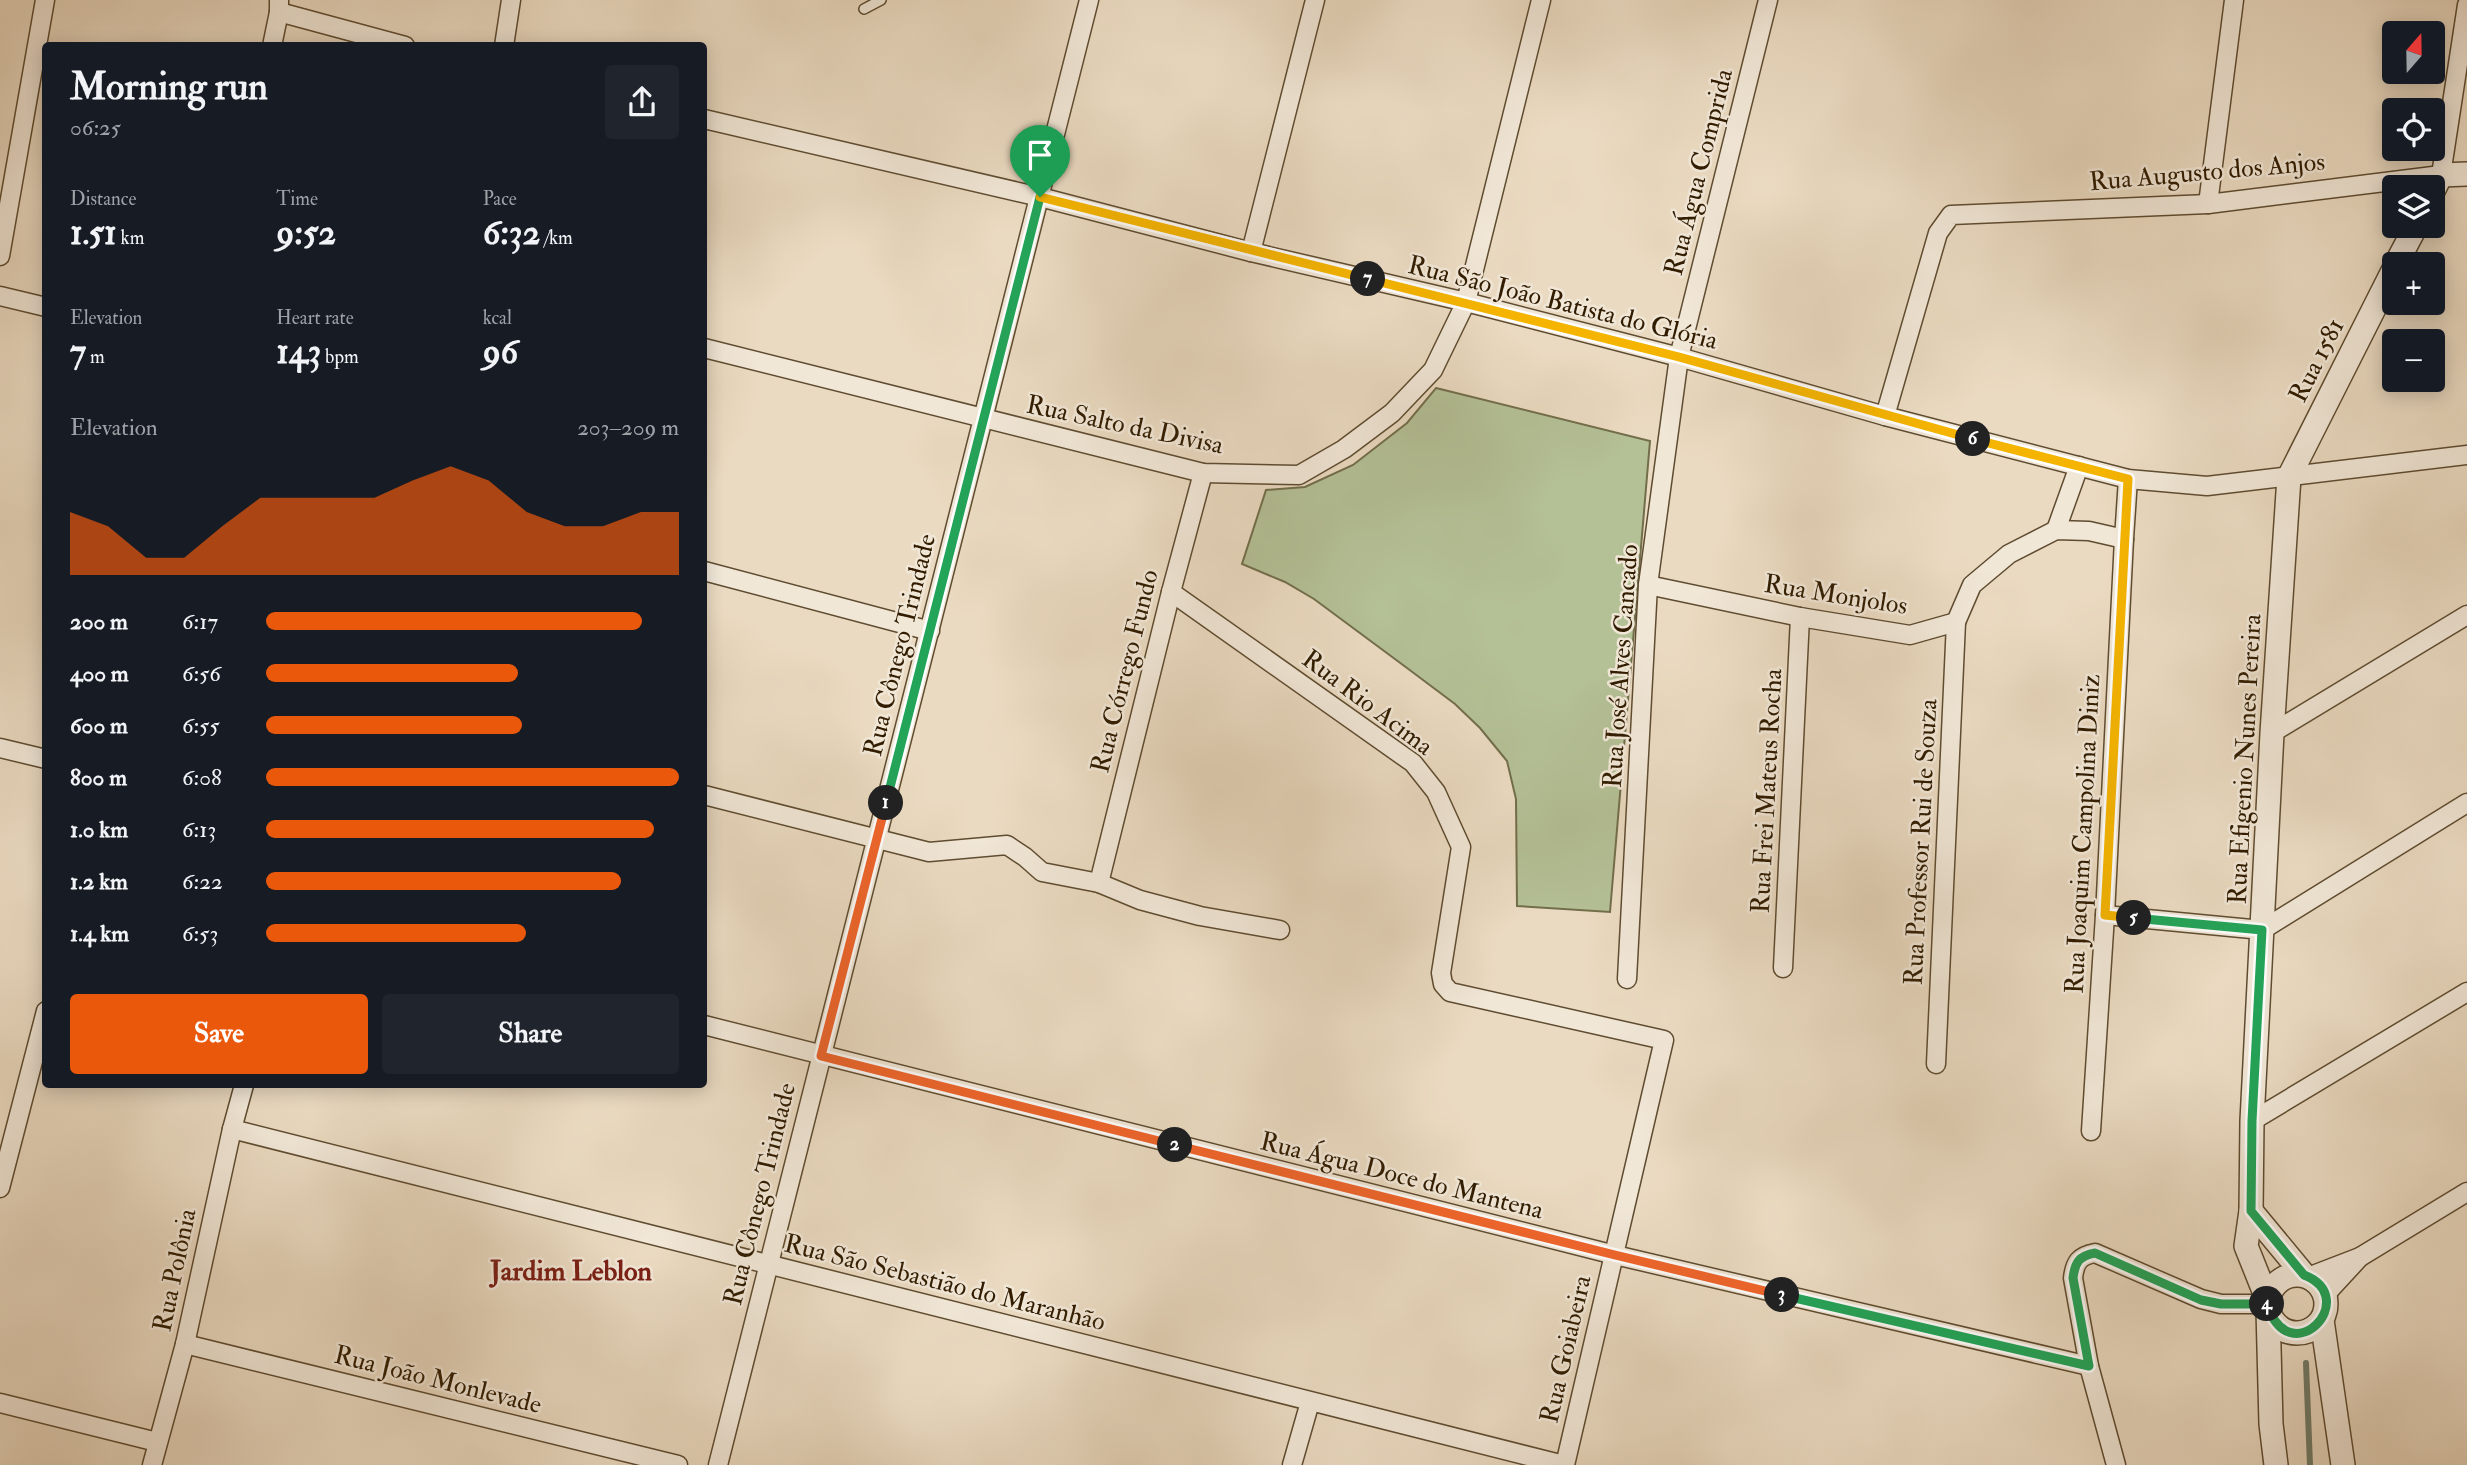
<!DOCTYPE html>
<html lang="en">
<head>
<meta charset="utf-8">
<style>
  :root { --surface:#171b24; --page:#20242c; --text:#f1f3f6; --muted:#9ea1a6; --accent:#ea580c }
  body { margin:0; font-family:"IM FELL Double Pica",serif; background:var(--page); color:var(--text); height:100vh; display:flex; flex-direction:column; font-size:26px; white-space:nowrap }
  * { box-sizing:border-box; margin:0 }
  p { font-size:23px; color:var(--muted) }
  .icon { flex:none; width:38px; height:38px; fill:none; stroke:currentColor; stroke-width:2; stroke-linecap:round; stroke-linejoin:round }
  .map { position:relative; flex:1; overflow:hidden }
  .details { position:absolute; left:42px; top:42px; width:665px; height:1046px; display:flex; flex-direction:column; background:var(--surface); border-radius:7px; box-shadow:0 4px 18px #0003 }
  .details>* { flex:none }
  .needle { width:46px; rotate:20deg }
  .controls { position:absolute; left:2382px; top:21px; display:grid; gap:14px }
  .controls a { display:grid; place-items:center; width:63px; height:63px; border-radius:7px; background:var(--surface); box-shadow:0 4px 18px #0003; font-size:35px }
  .pin { position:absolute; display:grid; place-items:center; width:60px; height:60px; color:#fff; margin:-72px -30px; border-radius:50% 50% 50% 0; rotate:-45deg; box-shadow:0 0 7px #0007 }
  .pin .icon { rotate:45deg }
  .km { position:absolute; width:35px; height:35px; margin:-18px; border-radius:50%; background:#222; color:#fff; font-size:19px; line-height:35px; text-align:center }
  .round { display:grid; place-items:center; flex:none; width:74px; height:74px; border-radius:7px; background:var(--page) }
  .headline { display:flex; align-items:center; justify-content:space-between; height:119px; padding:0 28px }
  h1 { font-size:38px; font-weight:700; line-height:52px }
  .stats { display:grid; grid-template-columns:repeat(3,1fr); gap:10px; height:119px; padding:7px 28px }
  .stats div { display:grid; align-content:center }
  .stats b { font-size:35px; font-weight:700 }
  .stats small { font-size:19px; font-weight:400 }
  .stats p { font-size:19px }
  .chart { height:196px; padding:14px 28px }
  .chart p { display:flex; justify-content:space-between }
  .chart svg { width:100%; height:126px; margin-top:7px; fill:var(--accent); opacity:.7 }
  .cta { display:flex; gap:14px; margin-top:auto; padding:14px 28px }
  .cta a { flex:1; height:80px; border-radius:7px; background:var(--accent); color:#fff; font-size:28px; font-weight:700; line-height:80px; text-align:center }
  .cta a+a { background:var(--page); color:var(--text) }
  ul { padding:0 28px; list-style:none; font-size:23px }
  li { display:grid; grid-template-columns:112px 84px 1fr; align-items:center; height:52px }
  li i { height:18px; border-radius:9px; background:var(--accent) }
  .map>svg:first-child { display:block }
</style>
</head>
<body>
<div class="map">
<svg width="2467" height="1465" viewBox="0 0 2467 1465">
  <rect width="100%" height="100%" fill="#eadac1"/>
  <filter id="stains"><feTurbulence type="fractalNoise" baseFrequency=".00286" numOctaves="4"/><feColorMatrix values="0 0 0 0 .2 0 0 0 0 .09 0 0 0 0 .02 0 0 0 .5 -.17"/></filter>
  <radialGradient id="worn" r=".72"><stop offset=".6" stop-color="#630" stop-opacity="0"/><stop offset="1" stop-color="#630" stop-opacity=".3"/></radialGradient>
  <path fill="#b4c096" stroke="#726e4b" stroke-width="2" d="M1436,388L1650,441L1610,912L1517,906L1516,799L1507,761L1480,728L1455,704L1403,665L1314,599L1285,582L1242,564L1266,490L1305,487L1353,465L1407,423Z"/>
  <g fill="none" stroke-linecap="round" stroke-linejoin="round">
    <path stroke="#6f7b6a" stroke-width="6" d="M2306,1363L2310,1465"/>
    <defs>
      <path id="service" d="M864,9L881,0"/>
      <g id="minor">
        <path d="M279,12L405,46"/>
        <path d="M272,46L279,12V0"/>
        <path d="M504,46L511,0"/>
        <path d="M704,119L1040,197L1251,252L1466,302L1679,357L1885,416L2128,479L2207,486L2467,455"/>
        <path d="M2208,204L2234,0"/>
        <path d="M1251,252L1315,0"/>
        <path d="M0,256L45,0"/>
        <path d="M0,296L46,307"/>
        <path d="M704,348L1203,473L1299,475L1344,449L1392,413L1433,370L1466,302L1541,0"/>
        <path d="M1885,416L1938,233L1951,215L2208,204L2441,175L2467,5"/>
        <path d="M2056,530L2079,466"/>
        <path d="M704,571L930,631"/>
        <path d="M1648,585L1800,617L1910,635L1956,622L1972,585L2009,554L2056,530L2089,531L2124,539L2128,479"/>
        <path d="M1171,592L1413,763L1436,792L1461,847L1441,973L1443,984L1450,992L1664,1040L1565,1465"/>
        <path d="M2272,733L2467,615"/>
        <path d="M0,748L46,759"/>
        <path d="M704,795L929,852L1007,845L1025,857L1042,872L1099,883L1140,900L1200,916L1280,930"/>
        <path d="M1099,883L1171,592L1203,473"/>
        <path d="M2105,915L2262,930L2467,803"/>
        <path d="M1783,968L1800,617"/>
        <path d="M1627,979L1648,585L1679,357L1768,0"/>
        <path d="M704,1025L1615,1255L2089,1366"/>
        <path d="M1936,1064L1956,622"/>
        <path d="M2252,1121L2467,992"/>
        <path d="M232,1129L1564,1465"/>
        <path d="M2091,1131L2105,915L2124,539"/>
        <path d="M0,1188L46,1011"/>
        <path d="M2360,1257L2467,1192"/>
        <path d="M2308,1277L2360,1257L2325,1295"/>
        <path d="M185,1344L678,1465"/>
        <path d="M0,1403L157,1442"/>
        <path d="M152,1465L185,1344L232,1129L244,1085"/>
        <path d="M718,1465L1089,0"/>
        <path d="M1292,1465L1310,1402"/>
        <path d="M2116,1465L2089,1366L2073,1278C2075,1262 2079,1256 2095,1253L2201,1299L2221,1304H2267"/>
      </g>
      <g id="tertiary">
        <path d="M2432,193L2441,175L2467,174"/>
        <path d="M2396,264L2416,226"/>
        <path d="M2251,1211L2304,1275"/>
        <circle cx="2297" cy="1304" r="29"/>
        <path d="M2268,1301L2246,1246L2251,1211L2252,1121L2272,733L2289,477L2394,269"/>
        <path d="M2268,1310L2271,1424L2276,1465"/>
        <path d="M2322,1320L2343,1465"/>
      </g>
    </defs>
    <use href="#service" stroke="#5f4c30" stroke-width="12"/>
    <use href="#minor" stroke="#5f4c30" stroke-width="21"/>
    <use href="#tertiary" stroke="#5f4c30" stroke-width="26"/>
    <use href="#service" stroke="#f1e7d7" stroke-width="9"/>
    <use href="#minor" stroke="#f1e7d7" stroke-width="18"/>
    <use href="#tertiary" stroke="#f1e7d7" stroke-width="23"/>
  </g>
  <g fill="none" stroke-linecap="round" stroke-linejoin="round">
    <defs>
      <path id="split-1" d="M886,803L1040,197"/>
      <path id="split-2" d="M886,803L821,1056L1175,1145"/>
      <path id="split-3" d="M1175,1145L1615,1255L1782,1295"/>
      <path id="split-4" d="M1782,1295L2089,1366L2073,1278C2075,1262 2079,1256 2095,1253L2201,1300L2221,1304H2267"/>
      <path id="split-5" d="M2134,918L2262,930L2252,1121L2251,1211L2304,1275C2363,1298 2290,1375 2267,1304"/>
      <path id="split-6" d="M1973,439L2128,479L2105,915L2134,918"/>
      <path id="split-7" d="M1368,279L1679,357L1973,439"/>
      <path id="split-8" d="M1040,197L1368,279"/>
    </defs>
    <use href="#split-1" stroke="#fff" stroke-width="14"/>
    <use href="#split-2" stroke="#fff" stroke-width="14"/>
    <use href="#split-3" stroke="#fff" stroke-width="14"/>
    <use href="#split-4" stroke="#fff" stroke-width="14"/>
    <use href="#split-5" stroke="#fff" stroke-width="14"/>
    <use href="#split-6" stroke="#fff" stroke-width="14"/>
    <use href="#split-7" stroke="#fff" stroke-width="14"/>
    <use href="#split-8" stroke="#fff" stroke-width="14"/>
    <use href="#split-1" stroke="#22a559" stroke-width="9"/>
    <use href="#split-2" stroke="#f0652b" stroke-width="9"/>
    <use href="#split-3" stroke="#f0652b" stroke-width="9"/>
    <use href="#split-4" stroke="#22a559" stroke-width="9"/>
    <use href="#split-5" stroke="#22a559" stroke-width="9"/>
    <use href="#split-6" stroke="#f5b400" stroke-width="9"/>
    <use href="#split-7" stroke="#f5b400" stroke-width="9"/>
    <use href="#split-8" stroke="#f5b400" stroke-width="9"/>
  </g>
  <g text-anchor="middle" stroke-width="5" stroke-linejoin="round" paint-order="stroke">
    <g font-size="26" fill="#311c00" stroke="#f1e7d7">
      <text transform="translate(2207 171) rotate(-5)" y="9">Rua Augusto dos Anjos</text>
      <text transform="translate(1698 172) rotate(-76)" y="9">Rua Água Comprida</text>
      <text transform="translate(1563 302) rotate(14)" y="9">Rua São João Batista do Glória</text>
      <text transform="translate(2316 360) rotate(-63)" y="9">Rua 1581</text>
      <text transform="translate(1125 424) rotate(12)" y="9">Rua Salto da Divisa</text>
      <text transform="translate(1836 594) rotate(9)" y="9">Rua Monjolos</text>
      <text transform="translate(899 645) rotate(-76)" y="9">Rua Cônego Trindade</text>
      <text transform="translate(1620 666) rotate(-86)" y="9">Rua José Alves Cancado</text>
      <text transform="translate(1124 671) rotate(-76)" y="9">Rua Córrego Fundo</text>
      <text transform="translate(1368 702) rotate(37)" y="9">Rua Rio Acima</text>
      <text transform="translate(2244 759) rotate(-87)" y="9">Rua Efigenio Nunes Pereira</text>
      <text transform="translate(1766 791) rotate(-87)" y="9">Rua Frei Mateus Rocha</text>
      <text transform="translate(2082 834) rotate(-87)" y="9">Rua Joaquim Campolina Diniz</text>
      <text transform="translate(1920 842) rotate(-87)" y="9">Rua Professor Rui de Souza</text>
      <text transform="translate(1402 1175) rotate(14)" y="9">Rua Água Doce do Mantena</text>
      <text transform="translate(759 1194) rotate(-76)" y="9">Rua Cônego Trindade</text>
      <text transform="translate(174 1270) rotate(-78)" y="9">Rua Polônia</text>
      <text transform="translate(945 1282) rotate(14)" y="9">Rua São Sebastião do Maranhão</text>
      <text transform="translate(1565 1349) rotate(-77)" y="9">Rua Goiabeira</text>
      <text transform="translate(438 1379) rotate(14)" y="9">Rua João Monlevade</text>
    </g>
    <g font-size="28" font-weight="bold" fill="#7a1f14" stroke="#f1e7d7">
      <text x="571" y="1280">Jardim Leblon</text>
    </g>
  </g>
  <rect width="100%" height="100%" filter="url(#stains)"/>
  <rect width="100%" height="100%" fill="url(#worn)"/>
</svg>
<div class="controls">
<a><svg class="needle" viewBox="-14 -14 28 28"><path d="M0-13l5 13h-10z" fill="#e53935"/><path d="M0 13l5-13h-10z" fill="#9ea1a6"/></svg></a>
<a><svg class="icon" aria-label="locate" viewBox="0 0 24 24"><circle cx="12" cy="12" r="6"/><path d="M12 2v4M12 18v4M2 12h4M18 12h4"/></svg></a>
<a><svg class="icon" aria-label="layers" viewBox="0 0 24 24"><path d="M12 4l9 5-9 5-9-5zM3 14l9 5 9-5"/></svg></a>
<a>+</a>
<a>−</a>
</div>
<div class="pin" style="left:1040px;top:197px;background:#1e9e55"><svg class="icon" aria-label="arrive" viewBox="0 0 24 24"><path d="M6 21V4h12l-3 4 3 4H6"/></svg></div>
<b class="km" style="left:886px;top:803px">1</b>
<b class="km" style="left:1175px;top:1145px">2</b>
<b class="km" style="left:1782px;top:1295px">3</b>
<b class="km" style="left:2267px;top:1304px">4</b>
<b class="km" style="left:2134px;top:918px">5</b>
<b class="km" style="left:1973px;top:439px">6</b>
<b class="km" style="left:1368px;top:279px">7</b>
<section class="details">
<div class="headline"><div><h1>Morning run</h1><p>06:25</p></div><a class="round"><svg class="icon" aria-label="share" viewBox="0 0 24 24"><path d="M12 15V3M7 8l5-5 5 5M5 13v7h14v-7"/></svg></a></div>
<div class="stats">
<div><p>Distance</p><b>1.51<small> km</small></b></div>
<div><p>Time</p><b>9:52</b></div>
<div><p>Pace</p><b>6:32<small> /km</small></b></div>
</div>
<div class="stats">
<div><p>Elevation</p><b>7<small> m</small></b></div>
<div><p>Heart rate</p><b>143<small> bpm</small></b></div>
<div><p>kcal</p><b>96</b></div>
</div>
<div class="chart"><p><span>Elevation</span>203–209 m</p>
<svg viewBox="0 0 160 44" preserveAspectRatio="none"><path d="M0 44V22L10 27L20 38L30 38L40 27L50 17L60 17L70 17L80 17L90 11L100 6L110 11L120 22L130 27L140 27L150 22L160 22V44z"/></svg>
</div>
<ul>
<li><b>200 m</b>6:17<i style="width:91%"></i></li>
<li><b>400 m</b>6:56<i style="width:61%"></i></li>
<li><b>600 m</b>6:55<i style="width:62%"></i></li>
<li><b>800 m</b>6:08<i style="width:100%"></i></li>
<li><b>1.0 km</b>6:13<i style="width:94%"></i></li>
<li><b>1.2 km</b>6:22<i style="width:86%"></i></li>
<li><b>1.4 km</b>6:53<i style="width:63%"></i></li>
</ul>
<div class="cta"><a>Save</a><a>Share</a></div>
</section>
</div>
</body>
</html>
